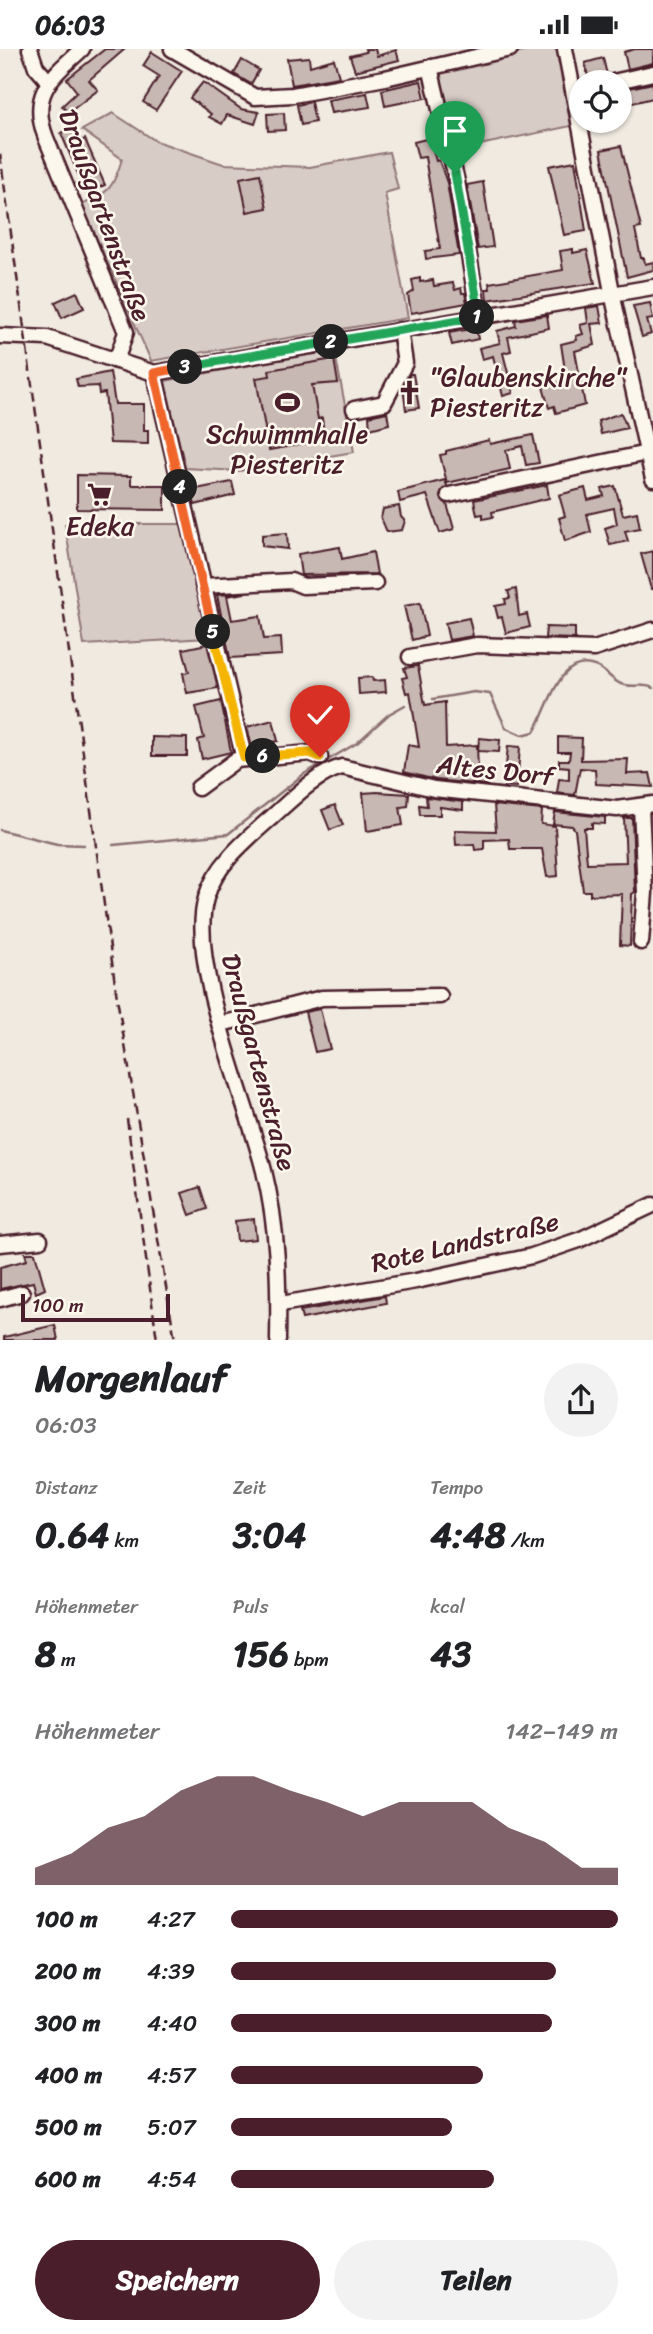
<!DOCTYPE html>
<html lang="de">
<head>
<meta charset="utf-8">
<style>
  :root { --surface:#fff; --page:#f2f2f2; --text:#202124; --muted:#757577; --accent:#4a1f2b }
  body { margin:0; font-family:Sriracha,sans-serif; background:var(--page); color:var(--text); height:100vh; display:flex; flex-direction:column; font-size:26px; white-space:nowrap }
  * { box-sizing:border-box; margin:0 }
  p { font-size:23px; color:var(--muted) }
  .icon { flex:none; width:38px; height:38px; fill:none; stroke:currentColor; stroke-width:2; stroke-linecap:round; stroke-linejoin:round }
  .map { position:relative; height:1291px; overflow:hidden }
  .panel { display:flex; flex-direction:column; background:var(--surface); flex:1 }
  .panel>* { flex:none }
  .fabs { position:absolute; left:569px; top:21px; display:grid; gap:14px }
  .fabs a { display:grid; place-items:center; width:63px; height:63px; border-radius:50%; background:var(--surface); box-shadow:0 2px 5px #0004; font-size:35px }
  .scale { position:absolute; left:21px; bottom:18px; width:149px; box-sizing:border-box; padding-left:7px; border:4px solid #4a1f2b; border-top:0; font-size:19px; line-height:24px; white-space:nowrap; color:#4a1f2b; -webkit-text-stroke:5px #fbf7ec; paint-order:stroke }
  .pin { position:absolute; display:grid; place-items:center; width:60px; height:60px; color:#fff; margin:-72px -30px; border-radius:50% 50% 50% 0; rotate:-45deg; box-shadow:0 0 7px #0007 }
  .pin .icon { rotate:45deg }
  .km { position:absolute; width:35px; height:35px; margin:-18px; border-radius:50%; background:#222; color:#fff; font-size:19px; line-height:35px; text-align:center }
  .round { display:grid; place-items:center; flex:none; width:74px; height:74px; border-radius:37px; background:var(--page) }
  .summary { display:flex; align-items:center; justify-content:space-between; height:119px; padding:0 35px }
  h1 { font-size:38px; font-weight:800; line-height:52px }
  .metrics { display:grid; grid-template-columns:repeat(3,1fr); gap:10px; height:119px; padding:7px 35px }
  .metrics div { display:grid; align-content:center }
  .metrics b { font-size:35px; font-weight:800 }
  .metrics small { font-size:19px; font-weight:400 }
  .metrics p { font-size:19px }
  .chart { height:196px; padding:14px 35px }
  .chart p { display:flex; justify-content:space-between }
  .chart svg { width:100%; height:126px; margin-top:7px; fill:var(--accent); opacity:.7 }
  .cta { display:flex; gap:14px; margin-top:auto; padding:14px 35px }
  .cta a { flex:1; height:80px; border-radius:42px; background:var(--accent); color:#fff; font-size:28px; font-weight:800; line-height:80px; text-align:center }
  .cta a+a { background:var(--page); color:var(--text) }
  ul { padding:0 35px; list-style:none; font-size:23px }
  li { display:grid; grid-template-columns:112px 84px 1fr; align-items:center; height:52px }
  li i { height:18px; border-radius:9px; background:var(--accent) }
  .status { display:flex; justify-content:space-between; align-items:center; height:49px; padding:0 35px; background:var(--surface); direction:ltr }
  .status svg { height:19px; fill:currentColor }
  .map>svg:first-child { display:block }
</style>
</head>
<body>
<div class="status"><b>06:03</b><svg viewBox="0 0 49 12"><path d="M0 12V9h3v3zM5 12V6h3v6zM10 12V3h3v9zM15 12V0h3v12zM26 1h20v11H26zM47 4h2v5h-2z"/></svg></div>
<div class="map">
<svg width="653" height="1291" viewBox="0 0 653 1291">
  <rect width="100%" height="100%" fill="#f0eae0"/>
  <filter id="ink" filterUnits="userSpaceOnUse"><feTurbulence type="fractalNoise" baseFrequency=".0143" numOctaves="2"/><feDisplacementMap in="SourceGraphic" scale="14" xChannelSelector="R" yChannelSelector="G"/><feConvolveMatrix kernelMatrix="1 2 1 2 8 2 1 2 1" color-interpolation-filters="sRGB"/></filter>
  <g filter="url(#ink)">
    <g fill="#d8ccc6" stroke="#917678" stroke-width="2">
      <path d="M533,0H556L571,77L455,101L437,24Z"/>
      <path d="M113,64L156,92L223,115L310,118L389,103L398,140L385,144L408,269L151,312L82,156C110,142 113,140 122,110L82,81Z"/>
      <path d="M335,304L354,403L239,422L185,419L165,332L302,306Z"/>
      <path d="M65,475H184L208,589L84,596Z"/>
    </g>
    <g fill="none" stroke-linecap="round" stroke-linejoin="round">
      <g stroke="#8c6f72" stroke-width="2.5">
        <path d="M433,650L474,643L490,645L506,679L522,686L534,683C548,663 559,599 599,619C607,623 613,632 621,635C631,639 643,634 653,639"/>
        <path d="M0,781L57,795L84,796"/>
        <path d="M113,796L228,785L304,725L357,694L389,665L405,656"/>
      </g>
    </g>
    <g fill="#c8b8b3" stroke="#4a1f2b" stroke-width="2">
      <path d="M105,0H125L89,31L98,41L68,64L62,57L77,43L67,30Z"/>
      <path d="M365,0H375L377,7L396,1L399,11L355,22L350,7L366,3Z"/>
      <path d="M635,0H653V14L628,20L624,3Z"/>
      <path d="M152,3L182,22L156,61L143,53L159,27L143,17Z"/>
      <path d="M309,8L310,17L334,10L339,28L292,36L287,10Z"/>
      <path d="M603,9L607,26L589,32L585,14Z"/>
      <path d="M242,11L259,21L251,35L234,25Z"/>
      <path d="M421,32L425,49L385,57L382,41Z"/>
      <path d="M203,33L241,60L259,63L255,75L227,66L222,75L209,68L211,65L190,49Z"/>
      <path d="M653,34V49L624,56L620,41Z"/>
      <path d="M367,44L370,58L331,64L328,51Z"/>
      <path d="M311,53L315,73L301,76L297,56Z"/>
      <path d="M284,64L285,81L268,82L267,65Z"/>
      <path d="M75,78L81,92L85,90L105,136L86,144L61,84Z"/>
      <path d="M430,89L436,112L439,111L447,134L459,206L426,210L425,202L440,200L425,108L418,109L414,93Z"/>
      <path d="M621,97L641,179L635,180L641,209H644L645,215L653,213V221L627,228L601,101Z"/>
      <path d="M575,112L586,182L564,186L549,117Z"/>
      <path d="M260,125L267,159L247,163L240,129Z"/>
      <path d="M483,133L493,198L478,200L467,136Z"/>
      <path d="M573,200V204L587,201L595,234L487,251L486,240H490L489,234L563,221L560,202Z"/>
      <path d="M420,229V233L433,231L434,237L453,234L455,241L461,239L462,244H465L467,254L411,264L408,246L414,242L412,231Z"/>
      <path d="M77,243L84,259L62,269L55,253Z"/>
      <path d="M650,254L653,270L647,271L651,285L642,288L633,257Z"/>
      <path d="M599,257L602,274L591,275L595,296L575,302L585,356L556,364L554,357L549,359L543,338L560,333L562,321H565L561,295L577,291L576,287L583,285L580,276L588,274L586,259Z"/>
      <path d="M547,266L549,279L508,288L511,302L503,304L513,344L503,347L493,307L482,310L479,299L500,294L497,282L516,277L515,271Z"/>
      <path d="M476,279L478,290L452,296L449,284Z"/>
      <path d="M334,310L338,334L312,336L318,370L322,369L323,377L319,378L321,392L269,401L256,329L270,327L269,321Z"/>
      <path d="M110,323L115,355H144V381H148V395L110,394L105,344L99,345L98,337L78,338L76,330Z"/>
      <path d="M410,325H413L419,359L406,361L403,339Z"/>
      <path d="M387,363L389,375L370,380L369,367Z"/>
      <path d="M621,364L627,379L601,385L598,372Z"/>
      <path d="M533,386L539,414L526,416L522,397L506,401L510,420L447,434L440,406L446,405V402L489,391L490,395Z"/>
      <path d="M77,426L131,427V436H165V461L77,460Z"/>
      <path d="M445,431L447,437L440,447L447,455L454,480L440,484L427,446L400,453L398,443Z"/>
      <path d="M232,433L235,446L195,456L191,441Z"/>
      <path d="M547,436L549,449L492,463L493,468L483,470V465L477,466L474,451Z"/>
      <path d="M615,437L623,466L637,463L640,479L625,482L628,492L610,496L605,479L617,475L614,459L587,465L591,483L565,492L559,469L565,467L559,446L585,439L588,451L604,447L602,440Z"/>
      <path d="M399,457L401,468L405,472L402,481L387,483L381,469L383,460Z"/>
      <path d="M287,484L288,500L262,497V486Z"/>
      <path d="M340,498L342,510L373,503L377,525L301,526L298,505Z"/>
      <path d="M653,502V540H651L641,505Z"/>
      <path d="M516,540L519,567L527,565L530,578L506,584L502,568L498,569L495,557L506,555L505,550L510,549L508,542Z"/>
      <path d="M245,544L227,547L232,571L260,567L264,590L281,589L282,606L230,609L217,546Z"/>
      <path d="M420,554L427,587L412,591L404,557Z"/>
      <path d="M469,569L473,587L449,591L445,574Z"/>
      <path d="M546,578L575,579V590L545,589Z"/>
      <path d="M207,595L218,639L187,644L183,624L189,623L183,600Z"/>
      <path d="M418,617L425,656L445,653L446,698L477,696L478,721L488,722L487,736L436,731L404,723L408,696L419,698L410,643L406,644L402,629L407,628L404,619Z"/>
      <path d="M372,628L373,632L385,631L386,643L359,645L358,629Z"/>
      <path d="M221,652L231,703L202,710L198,691L204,689L196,658Z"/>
      <path d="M273,671L278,692L252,698L247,678Z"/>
      <path d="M152,688L187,689V707H152Z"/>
      <path d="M558,688L582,689L581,711L628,710L627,725L650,724L653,738L596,735L595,720L580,719L575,746L557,744L559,730L569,731V718L559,717V711H569L570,703H558Z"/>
      <path d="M479,689L500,691L499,703L478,702Z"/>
      <path d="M508,697L520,698L517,738L504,737Z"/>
      <path d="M377,743L409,745L408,757L400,758L403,776L367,782L363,744Z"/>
      <path d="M426,748L463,753V761L440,758V766H420L419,756L427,757Z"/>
      <path d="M335,756L343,776L330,781L322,761Z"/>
      <path d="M494,756L542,761L541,775L555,777L558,827L547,828L542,800H510L509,790L484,791V800L475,801L474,795L456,796L455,781L496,782Z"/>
      <path d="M555,763L605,768V775L592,774V779H584L587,814L626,813L624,769H632L635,843L632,845L630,897L620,896L622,845L590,846V842H583L575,781L572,777L553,775Z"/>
      <path d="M320,960L330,1000L315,1003L305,963Z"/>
      <path d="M200,1138L207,1160L190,1166L182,1144Z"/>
      <path d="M254,1170L256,1190L237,1192L235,1172Z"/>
      <path d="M25,1204H35L45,1240L36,1244L33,1233L0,1240V1218L27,1211Z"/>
      <path d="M385,1247L386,1254L302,1270L300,1262Z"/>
      <path d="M55,1276L58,1291H4V1288Z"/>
    </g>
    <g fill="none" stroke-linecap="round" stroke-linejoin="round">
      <defs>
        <g id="minor">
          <path d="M30,0L36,18L49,33"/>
          <path d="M82,0C51,28 29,45 46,89L126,283L116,312"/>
          <path d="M172,0L255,48L293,46L385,29L510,0"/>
          <path d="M565,0L614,253L653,430"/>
          <path d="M430,18L457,133L479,268"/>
          <path d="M613,33L653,24"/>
          <path d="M0,287L47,289L154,324L653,238"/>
          <path d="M154,324L244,709"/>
          <path d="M354,360L384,354L405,314L400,281"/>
          <path d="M449,446L647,404"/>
          <path d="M203,537L291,532L303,537L375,534"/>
          <path d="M410,608L477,596L594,600L653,581"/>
          <path d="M198,739L236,711L310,704L320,708"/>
          <path d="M641,758L645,843L641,893"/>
          <path d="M221,975L322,949L440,947"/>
          <path d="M0,1195L40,1191"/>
          <path d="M0,1250L22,1244"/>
          <path d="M281,1255L416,1232L532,1207L579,1191L653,1156"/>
          <path d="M278,1291C279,1234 278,1178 264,1122C247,1052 187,914 206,849C215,816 248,789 273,767C292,750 316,725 342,718L434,740L617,760L653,755"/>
        </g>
      </defs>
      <use href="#minor" stroke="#4a1f2b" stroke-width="19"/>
      <use href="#minor" stroke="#fbf7ec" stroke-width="14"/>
      <g stroke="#4a1f2b" stroke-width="2.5" stroke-dasharray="10 5" stroke-linecap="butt">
        <path d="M0,105L117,949L175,1291"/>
        <path d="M127,1070L157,1291"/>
      </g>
    </g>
  </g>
  <g fill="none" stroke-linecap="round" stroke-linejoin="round" filter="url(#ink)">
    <defs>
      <path id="split-1" d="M455,124L478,259L480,268H477"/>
      <path id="split-2" d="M331,293L477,268"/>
      <path id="split-3" d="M185,318L331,293"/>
      <path id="split-4" d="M180,438L154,324L185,318"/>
      <path id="split-5" d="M180,438L213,583"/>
      <path id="split-6" d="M213,583L244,709L263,707"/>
      <path id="split-7" d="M263,707L310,704L320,708"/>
    </defs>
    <use href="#split-1" stroke="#fff" stroke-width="14"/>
    <use href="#split-2" stroke="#fff" stroke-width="14"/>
    <use href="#split-3" stroke="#fff" stroke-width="14"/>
    <use href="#split-4" stroke="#fff" stroke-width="14"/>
    <use href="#split-5" stroke="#fff" stroke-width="14"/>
    <use href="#split-6" stroke="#fff" stroke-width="14"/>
    <use href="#split-7" stroke="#fff" stroke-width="14"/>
    <use href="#split-1" stroke="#22a559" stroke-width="9"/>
    <use href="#split-2" stroke="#22a559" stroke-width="9"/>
    <use href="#split-3" stroke="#22a559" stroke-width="9"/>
    <use href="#split-4" stroke="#f0652b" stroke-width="9"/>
    <use href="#split-5" stroke="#f0652b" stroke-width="9"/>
    <use href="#split-6" stroke="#f5b400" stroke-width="9"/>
    <use href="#split-7" stroke="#f5b400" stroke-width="9"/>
  </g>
  <defs>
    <symbol id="church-bare" viewBox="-9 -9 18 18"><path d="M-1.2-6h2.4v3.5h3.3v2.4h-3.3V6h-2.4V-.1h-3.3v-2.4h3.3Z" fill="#4a1f2b" stroke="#fbf7ec" stroke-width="2.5" paint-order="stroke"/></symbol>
    <symbol id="stadium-bare" viewBox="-9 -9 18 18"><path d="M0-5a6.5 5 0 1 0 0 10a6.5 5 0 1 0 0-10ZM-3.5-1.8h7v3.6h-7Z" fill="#4a1f2b" stroke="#fbf7ec" stroke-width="2.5" paint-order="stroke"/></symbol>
    <symbol id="supermarket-bare" viewBox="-9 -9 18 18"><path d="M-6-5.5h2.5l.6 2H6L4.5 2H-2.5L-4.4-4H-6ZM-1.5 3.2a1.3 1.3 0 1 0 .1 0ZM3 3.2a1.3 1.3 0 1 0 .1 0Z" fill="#4a1f2b" stroke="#fbf7ec" stroke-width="2.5" paint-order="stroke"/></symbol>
  </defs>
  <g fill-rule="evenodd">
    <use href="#church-bare" x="392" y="326" width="35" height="35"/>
    <use href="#stadium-bare" x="270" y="336" width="35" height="35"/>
    <use href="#supermarket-bare" x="82" y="428" width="35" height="35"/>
  </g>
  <g text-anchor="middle" stroke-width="5" stroke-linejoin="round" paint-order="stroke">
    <g font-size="26" fill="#4a1f2b" stroke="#fbf7ec">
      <text transform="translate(105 166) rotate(70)" y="9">Draußgartenstraße</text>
      <text transform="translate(495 721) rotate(6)" y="9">Altes Dorf</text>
      <text transform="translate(259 1013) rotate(75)" y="9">Draußgartenstraße</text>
      <text transform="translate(465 1193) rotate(-13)" y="9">Rote Landstraße</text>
    </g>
    <g font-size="26" fill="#4a1f2b" stroke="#fbf7ec">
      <text x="430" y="337" text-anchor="start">"Glaubenskirche"<tspan x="430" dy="30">Piesteritz</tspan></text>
      <text x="287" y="394">Schwimmhalle<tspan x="287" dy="30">Piesteritz</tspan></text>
      <text x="100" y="486">Edeka</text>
    </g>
  </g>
</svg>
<div class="fabs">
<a><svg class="icon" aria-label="locate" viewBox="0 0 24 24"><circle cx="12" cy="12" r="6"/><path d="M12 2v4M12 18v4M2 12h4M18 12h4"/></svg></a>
</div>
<div class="scale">100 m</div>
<div class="pin" style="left:455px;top:124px;background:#1e9e55"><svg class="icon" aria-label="arrive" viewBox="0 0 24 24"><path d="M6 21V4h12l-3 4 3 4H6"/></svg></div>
<div class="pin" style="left:320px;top:708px;background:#d93025"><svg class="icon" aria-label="check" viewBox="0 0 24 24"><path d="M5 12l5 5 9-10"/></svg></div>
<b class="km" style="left:477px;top:268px">1</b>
<b class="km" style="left:331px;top:293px">2</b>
<b class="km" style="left:185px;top:318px">3</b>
<b class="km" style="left:180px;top:438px">4</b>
<b class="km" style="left:213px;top:583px">5</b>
<b class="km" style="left:263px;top:707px">6</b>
</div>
<section class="panel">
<div class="summary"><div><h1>Morgenlauf</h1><p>06:03</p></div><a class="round"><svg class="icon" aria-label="share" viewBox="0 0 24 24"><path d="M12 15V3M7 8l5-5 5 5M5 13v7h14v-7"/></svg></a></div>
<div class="metrics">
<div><p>Distanz</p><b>0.64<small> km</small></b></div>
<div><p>Zeit</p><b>3:04</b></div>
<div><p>Tempo</p><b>4:48<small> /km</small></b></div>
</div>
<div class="metrics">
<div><p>Höhenmeter</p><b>8<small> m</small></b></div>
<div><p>Puls</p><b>156<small> bpm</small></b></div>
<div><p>kcal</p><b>43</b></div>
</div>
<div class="chart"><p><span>Höhenmeter</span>142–149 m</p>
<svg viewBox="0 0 160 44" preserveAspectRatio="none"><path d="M0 44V38L10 33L20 24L30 20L40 11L50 6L60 6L70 11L80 15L90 20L100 15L110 15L120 15L130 24L140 29L150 38L160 38V44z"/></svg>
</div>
<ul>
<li><b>100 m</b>4:27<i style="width:100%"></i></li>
<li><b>200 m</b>4:39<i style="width:84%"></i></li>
<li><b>300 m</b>4:40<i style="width:83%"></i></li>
<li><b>400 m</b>4:57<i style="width:65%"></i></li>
<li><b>500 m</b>5:07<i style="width:57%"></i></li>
<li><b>600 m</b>4:54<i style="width:68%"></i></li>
</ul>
<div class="cta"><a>Speichern</a><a>Teilen</a></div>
</section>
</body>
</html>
